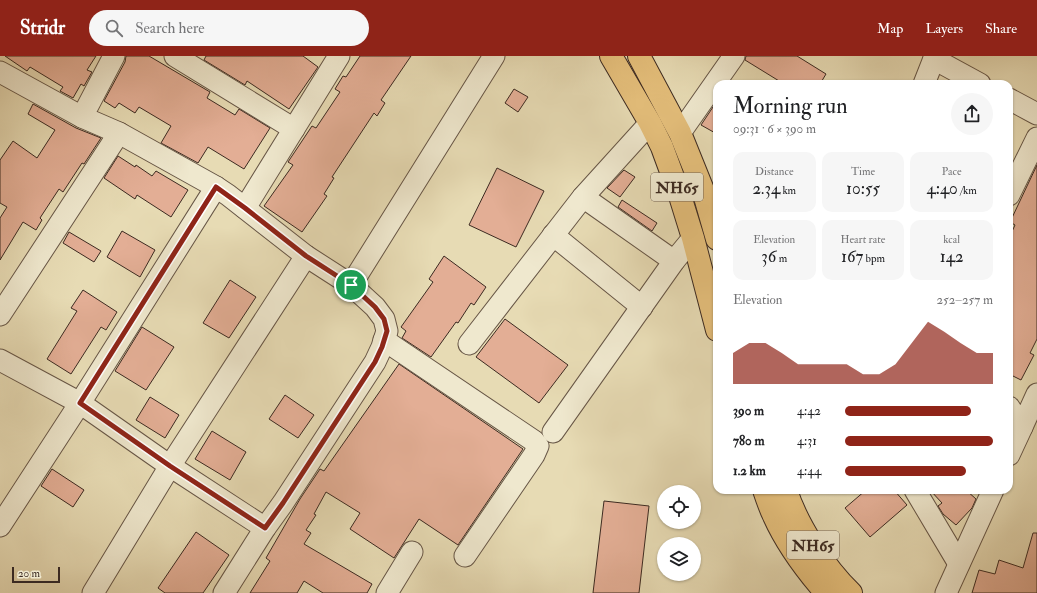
<!DOCTYPE html>
<html lang="en">
<head>
<meta charset="utf-8">
<style>
  :root { --surface:#fff; --page:#f6f6f6; --text:#202124; --muted:#757577; --accent:#8f2418 }
  body { margin:0; font-family:"IM FELL Double Pica",serif; background:var(--page); color:var(--text); height:100vh; display:flex; flex-direction:column; font-size:15px; white-space:nowrap }
  * { box-sizing:border-box; margin:0 }
  p { font-size:13px; color:var(--muted) }
  .icon { flex:none; width:22px; height:22px; fill:none; stroke:currentColor; stroke-width:2; stroke-linecap:round; stroke-linejoin:round }
  .map { position:relative; flex:1; overflow:hidden }
  .details { position:absolute; left:713px; top:24px; width:300px; height:414px; display:flex; flex-direction:column; background:var(--surface); border-radius:12px; box-shadow:0 1px 3px #0004 }
  .details>* { flex:none }
  .controls { position:absolute; left:657px; top:429px; display:grid; gap:8px }
  .controls a { display:grid; place-items:center; width:44px; height:44px; border-radius:50%; background:var(--surface); box-shadow:0 1px 3px #0004; font-size:20px }
  .scale { position:absolute; left:12px; bottom:10px; width:48px; box-sizing:border-box; padding-left:4px; border:2px solid #3c2a21; border-top:0; font-size:11px; line-height:14px; white-space:nowrap; color:#3c2a21; -webkit-text-stroke:3px #efe8ce; paint-order:stroke }
  .pin { position:absolute; display:grid; place-items:center; width:34px; height:34px; color:#fff; margin:-17px; border:2px solid #fff; border-radius:50%; box-shadow:0 1px 4px #0007 }
  .round { display:grid; place-items:center; flex:none; width:42px; height:42px; border-radius:21px; background:var(--page) }
  .summary { display:flex; align-items:center; justify-content:space-between; height:68px; padding:0 20px }
  h1 { font-size:22px; font-weight:600; line-height:30px }
  .figures { display:grid; grid-template-columns:repeat(3,1fr); gap:6px; height:68px; padding:4px 20px }
  .figures div { display:grid; align-content:center; border-radius:10px; background:var(--page); text-align:center }
  .figures b { font-size:17px; font-weight:600 }
  .figures small { font-size:11px; font-weight:400 }
  .figures p { font-size:11px }
  .chart { height:112px; padding:8px 20px }
  .chart p { display:flex; justify-content:space-between }
  .chart svg { width:100%; height:72px; margin-top:4px; fill:var(--accent); opacity:.7 }
  ul { padding:0 20px; list-style:none; font-size:13px }
  li { display:grid; grid-template-columns:64px 48px 1fr; align-items:center; height:30px }
  li i { height:10px; border-radius:5px; background:var(--accent) }
  header { display:flex; align-items:center; gap:24px; box-sizing:border-box; height:56px; padding:0 20px; background:var(--accent); color:#fff }
  header strong { font-size:19px }
  nav { display:flex; gap:22px; margin-inline-start:auto; font-size:14px }
  .search { width:280px; height:36px; background:var(--page); display:flex; align-items:center; gap:10px; box-sizing:border-box; padding:0 14px; border-radius:22px; color:var(--muted); font-size:15px }
  .map>svg:first-child { display:block }
</style>
</head>
<body>
<header>
<strong>Stridr</strong>
<div class="search"><svg class="icon" aria-label="search" viewBox="0 0 24 24"><circle cx="10" cy="10" r="6"/><path d="M15 15l6 6"/></svg>Search here</div>
<nav><a>Map</a><a>Layers</a><a>Share</a></nav>
</header>
<div class="map">
<svg width="1037" height="537" viewBox="0 0 1037 537">
  <rect width="100%" height="100%" fill="#e7dbb4"/>
  <filter id="stains"><feTurbulence type="fractalNoise" baseFrequency=".005" numOctaves="4"/><feColorMatrix values="0 0 0 0 .2 0 0 0 0 .09 0 0 0 0 .02 0 0 0 .5 -.17"/></filter>
  <radialGradient id="worn" r=".72"><stop offset=".6" stop-color="#630" stop-opacity="0"/><stop offset="1" stop-color="#630" stop-opacity=".3"/></radialGradient>
  <g fill="#e3ae95" stroke="#3c2a21">
    <path d="M5,0H96L87,14L92,16L84,30L81,28L73,42L60,35L63,31L30,11L27,15Z"/>
    <path d="M126,0H149L210,36L207,42L235,59L239,53L270,72L244,113L208,91L198,107L161,87L171,70L139,51L135,57L119,47L115,52L104,45L125,6Z"/>
    <path d="M206,0H303L318,11L289,53L247,25L245,29L204,4Z"/>
    <path d="M360,0H411L381,44L385,47L377,60L374,57L332,121L334,122L324,138L327,140L302,176L264,150L293,109L288,106L312,70L316,72L340,36L335,33L343,20L346,21Z"/>
    <path d="M746,0H797L826,18L820,28H784L745,4Z"/>
    <path d="M514,33L528,41L518,56L505,47Z"/>
    <path d="M717,45V78L701,69Z"/>
    <path d="M33,48L76,72L101,82L84,108L82,107L63,136L59,133L40,162L42,164L36,174L23,166L0,204V162L7,151L0,147V104L13,85L37,102L55,74L28,58Z"/>
    <path d="M118,100L135,111L136,109L152,120L156,115L188,134L171,161L137,139L135,143L104,122Z"/>
    <path d="M1037,109V283L1030,297L1034,299L1021,324L1009,318V182L1015,169L1010,166Z"/>
    <path d="M497,112L544,135L516,191L469,169Z"/>
    <path d="M624,114L635,121L620,141L607,132Z"/>
    <path d="M622,144L657,167L652,175L618,151Z"/>
    <path d="M122,175L155,194L140,221L107,201Z"/>
    <path d="M69,176L101,195L94,206L63,187Z"/>
    <path d="M444,200L486,231L474,249L471,247L458,267L456,266L431,301L402,282L406,275L401,271L433,226L429,223Z"/>
    <path d="M230,224L256,241L229,282L203,267Z"/>
    <path d="M83,234L117,256L106,274L101,271L71,318L47,303L77,255L71,252Z"/>
    <path d="M505,263L568,309L539,347L476,301Z"/>
    <path d="M142,271L174,291L146,334L115,315Z"/>
    <path d="M399,308L523,393L458,489L419,463L394,502L350,473L360,457L326,436L314,458L316,459L306,474L311,477L304,488L372,528L367,537H323L304,525L297,537H250L270,505L266,502L300,443L320,413L324,415Z"/>
    <path d="M285,339L314,359L298,382L269,363Z"/>
    <path d="M150,341L179,359L165,382L136,364Z"/>
    <path d="M212,375L246,396L230,424L195,403Z"/>
    <path d="M52,413L84,434L73,451L41,430Z"/>
    <path d="M866,434H894L907,449L870,481L845,452Z"/>
    <path d="M930,434H966L976,443L972,452L956,469L943,458L938,450L942,447Z"/>
    <path d="M604,445L649,450L639,537H593Z"/>
    <path d="M196,476L229,499L203,537H165L158,532Z"/>
    <path d="M1033,477H1037V537H972L979,514L995,518L999,504L1023,512Z"/>
  </g>
  <g fill="none" stroke-linecap="round" stroke-linejoin="round">
    <defs>
      <g id="minor">
        <path d="M114,0L82,61L119,77L216,131L228,139L306,200L351,229L375,251L384,263L387,275L382,291L375,306L283,447L265,472L224,537"/>
        <path d="M175,0L294,73"/>
        <path d="M934,3L980,28"/>
        <path d="M0,16L82,61"/>
        <path d="M924,28L935,0"/>
        <path d="M1009,43L1037,58"/>
        <path d="M680,77L734,0"/>
        <path d="M1009,139L1037,82"/>
        <path d="M583,141L674,205"/>
        <path d="M245,152L339,0"/>
        <path d="M553,179L642,251"/>
        <path d="M351,229L494,0"/>
        <path d="M0,259L119,77"/>
        <path d="M384,284L534,385L538,390L534,399L465,500"/>
        <path d="M469,288L583,141L650,67"/>
        <path d="M0,304L80,347L170,410L265,472"/>
        <path d="M1009,351L1022,371L1037,338"/>
        <path d="M553,376L674,205L693,182"/>
        <path d="M1009,399L1022,371"/>
        <path d="M915,434L959,508"/>
        <path d="M0,470L80,347L216,131"/>
        <path d="M93,537L170,410L306,200"/>
        <path d="M387,537L412,496"/>
        <path d="M946,537L993,434"/>
      </g>
      <g id="highway">
        <path d="M611,0L650,67L662,91L680,140L693,182L717,274"/>
        <path d="M639,0L680,77L703,134L717,183"/>
        <path d="M764,434C767,443 770,452 774,460C787,489 805,513 826,537"/>
        <path d="M786,434C797,469 825,512 851,537"/>
      </g>
    </defs>
    <use href="#minor" stroke="#675646" stroke-width="23"/>
    <use href="#highway" stroke="#3c2a21" stroke-width="24"/>
    <use href="#minor" stroke="#efe8ce" stroke-width="21"/>
    <use href="#highway" stroke="#e4be7a" stroke-width="22"/>
  </g>
  <g fill="none" stroke-linecap="round" stroke-linejoin="round">
    <defs>
      <path id="route" d="M216,131L245,152L306,200L351,229L375,251L384,263L387,275L382,291L375,306L283,447L265,472L170,410L80,347Z"/>
    </defs>
    <use href="#route" stroke="#fff" stroke-width="8"/>
    <use href="#route" stroke="#8f2418" stroke-width="5"/>
  </g>
  <g text-anchor="middle" stroke-width="3" stroke-linejoin="round" paint-order="stroke">
    <g fill="#efe8ce" stroke="#726355" stroke-width="1">
      <rect x="651" y="117" width="52" height="28" rx="3"/>
      <rect x="787" y="475" width="52" height="28" rx="3"/>
    </g>
    <g font-size="16" font-weight="bold" fill="#3c2a21">
      <text x="677" y="137">NH65</text>
      <text x="813" y="495">NH65</text>
    </g>
  </g>
  <rect width="100%" height="100%" filter="url(#stains)"/>
  <rect width="100%" height="100%" fill="url(#worn)"/>
</svg>
<div class="controls">
<a><svg class="icon" aria-label="locate" viewBox="0 0 24 24"><circle cx="12" cy="12" r="6"/><path d="M12 2v4M12 18v4M2 12h4M18 12h4"/></svg></a>
<a><svg class="icon" aria-label="layers" viewBox="0 0 24 24"><path d="M12 4l9 5-9 5-9-5zM3 14l9 5 9-5"/></svg></a>
</div>
<div class="scale">20 m</div>
<div class="pin" style="left:351px;top:229px;background:#1e9e55"><svg class="icon" aria-label="arrive" viewBox="0 0 24 24"><path d="M6 21V4h12l-3 4 3 4H6"/></svg></div>
<section class="details">
<div class="summary"><div><h1>Morning run</h1><p>09:31 · 6 × 390 m</p></div><a class="round"><svg class="icon" aria-label="share" viewBox="0 0 24 24"><path d="M12 15V3M7 8l5-5 5 5M5 13v7h14v-7"/></svg></a></div>
<div class="figures">
<div><p>Distance</p><b>2.34<small> km</small></b></div>
<div><p>Time</p><b>10:55</b></div>
<div><p>Pace</p><b>4:40<small> /km</small></b></div>
</div>
<div class="figures">
<div><p>Elevation</p><b>36<small> m</small></b></div>
<div><p>Heart rate</p><b>167<small> bpm</small></b></div>
<div><p>kcal</p><b>142</b></div>
</div>
<div class="chart"><p><span>Elevation</span>252–257 m</p>
<svg viewBox="0 0 160 44" preserveAspectRatio="none"><path d="M0 44V25L10 19L20 19L30 25L40 32L50 32L60 32L70 32L80 38L90 38L100 32L110 19L120 6L130 12L140 19L150 25L160 25V44z"/></svg>
</div>
<ul>
<li><b>390 m</b>4:42<i style="width:85%"></i></li>
<li><b>780 m</b>4:31<i style="width:100%"></i></li>
<li><b>1.2 km</b>4:44<i style="width:82%"></i></li>
</ul>
</section>
</div>
</body>
</html>
